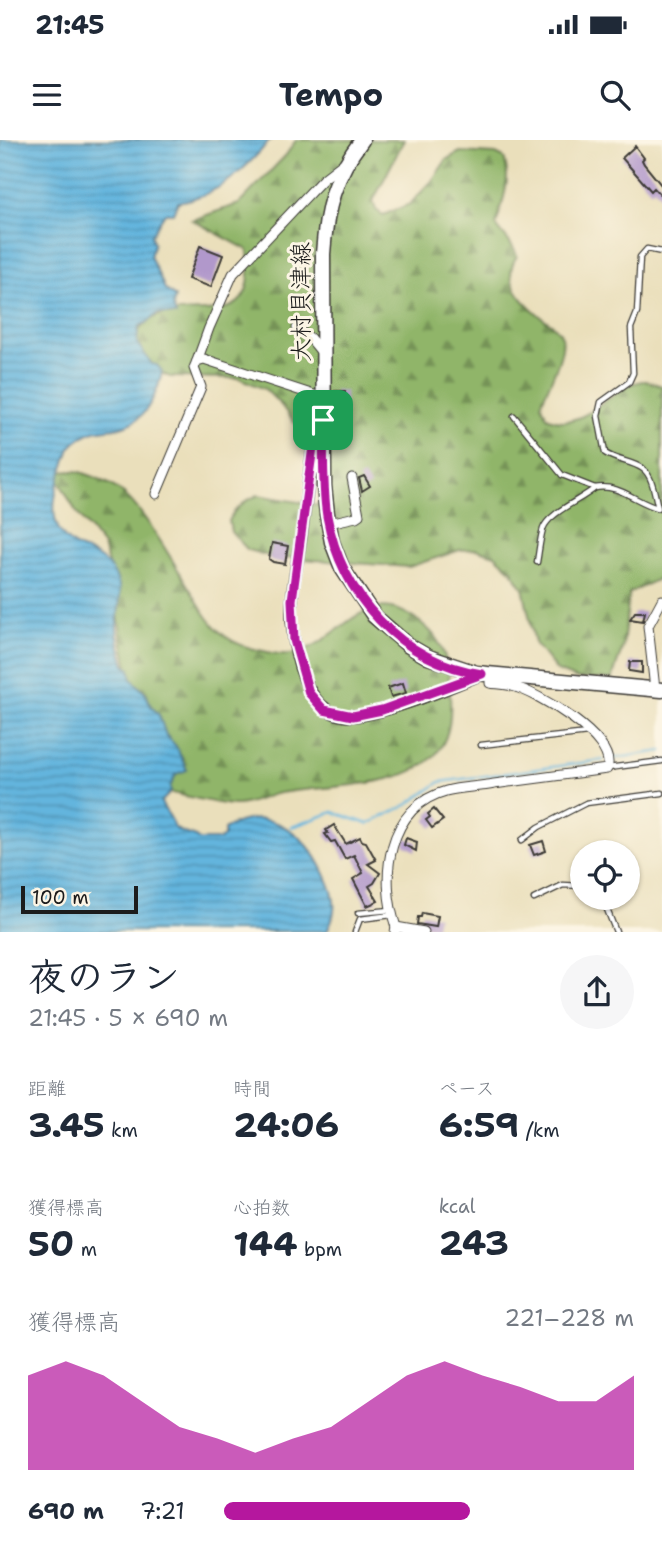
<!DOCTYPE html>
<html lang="ja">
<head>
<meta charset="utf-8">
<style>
  :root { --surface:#fff; --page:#f6f6f7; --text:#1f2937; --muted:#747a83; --accent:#b5179e }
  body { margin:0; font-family:"Shantell Sans","Klee One",sans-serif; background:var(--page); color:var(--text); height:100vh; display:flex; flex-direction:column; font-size:26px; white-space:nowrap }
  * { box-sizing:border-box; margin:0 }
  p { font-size:23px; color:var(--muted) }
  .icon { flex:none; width:38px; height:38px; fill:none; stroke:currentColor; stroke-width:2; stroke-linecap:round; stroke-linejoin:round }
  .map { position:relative; height:792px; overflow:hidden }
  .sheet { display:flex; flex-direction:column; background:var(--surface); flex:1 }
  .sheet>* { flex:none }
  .fabs { position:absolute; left:570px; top:700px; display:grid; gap:14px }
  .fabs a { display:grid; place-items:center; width:70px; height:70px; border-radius:50%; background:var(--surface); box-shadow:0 2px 5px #0004; font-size:35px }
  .scale { position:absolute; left:21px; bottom:18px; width:117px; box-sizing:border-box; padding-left:7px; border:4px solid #1c1c1c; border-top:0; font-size:19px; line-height:24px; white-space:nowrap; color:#1c1c1c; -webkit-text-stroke:5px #fcf5e5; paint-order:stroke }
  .pin { position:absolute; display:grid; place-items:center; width:60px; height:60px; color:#fff; margin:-30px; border-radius:14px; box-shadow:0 4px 10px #0006 }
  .round { display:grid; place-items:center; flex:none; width:74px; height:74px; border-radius:37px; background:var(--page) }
  .head { display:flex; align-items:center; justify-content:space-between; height:119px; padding:0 28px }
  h1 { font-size:38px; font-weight:700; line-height:52px }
  .stats { display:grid; grid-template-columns:repeat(3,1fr); gap:10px; height:119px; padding:7px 28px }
  .stats div { display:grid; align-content:center }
  .stats b { font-size:35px; font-weight:700 }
  .stats small { font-size:19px; font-weight:400 }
  .stats p { font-size:19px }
  .chart { height:196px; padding:14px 28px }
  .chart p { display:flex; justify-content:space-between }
  .chart svg { width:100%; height:126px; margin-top:7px; fill:var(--accent); opacity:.7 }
  ul { padding:0 28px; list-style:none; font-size:23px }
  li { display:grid; grid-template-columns:112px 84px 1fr; align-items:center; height:52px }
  li i { height:18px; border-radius:9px; background:var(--accent) }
  .status { display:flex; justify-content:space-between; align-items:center; height:49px; padding:0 35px; background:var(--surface); direction:ltr }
  .status svg { height:19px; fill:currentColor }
  header { display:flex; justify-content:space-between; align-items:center; height:91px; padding:0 28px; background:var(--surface); font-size:32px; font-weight:700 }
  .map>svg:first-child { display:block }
</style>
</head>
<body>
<div class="status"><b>21:45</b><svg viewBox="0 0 49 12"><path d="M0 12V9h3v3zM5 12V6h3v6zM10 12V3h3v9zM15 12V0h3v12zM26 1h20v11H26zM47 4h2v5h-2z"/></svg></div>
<header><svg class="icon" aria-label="menu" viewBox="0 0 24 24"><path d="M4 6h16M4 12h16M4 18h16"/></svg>Tempo<svg class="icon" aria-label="search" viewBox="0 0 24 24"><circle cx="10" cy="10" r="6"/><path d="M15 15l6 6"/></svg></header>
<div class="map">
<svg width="662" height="792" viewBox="0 0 662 792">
  <defs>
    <pattern id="forest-firs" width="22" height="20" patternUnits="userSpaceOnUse" patternTransform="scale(1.75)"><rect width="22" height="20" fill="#90b569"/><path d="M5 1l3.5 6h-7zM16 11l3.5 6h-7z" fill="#759256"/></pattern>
    <pattern id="water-rules" width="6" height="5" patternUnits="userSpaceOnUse" patternTransform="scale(1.75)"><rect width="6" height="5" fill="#63b5de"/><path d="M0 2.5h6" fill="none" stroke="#5192b3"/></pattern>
  </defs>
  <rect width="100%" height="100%" fill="#fcf5e5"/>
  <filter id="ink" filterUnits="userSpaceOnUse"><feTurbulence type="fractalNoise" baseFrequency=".0143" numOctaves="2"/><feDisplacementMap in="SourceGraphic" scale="14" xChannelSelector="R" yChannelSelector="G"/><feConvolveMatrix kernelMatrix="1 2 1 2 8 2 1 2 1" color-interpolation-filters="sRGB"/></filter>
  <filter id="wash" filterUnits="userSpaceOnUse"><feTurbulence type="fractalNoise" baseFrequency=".00686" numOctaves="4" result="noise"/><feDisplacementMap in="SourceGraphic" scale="28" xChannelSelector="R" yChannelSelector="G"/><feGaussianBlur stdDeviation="1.57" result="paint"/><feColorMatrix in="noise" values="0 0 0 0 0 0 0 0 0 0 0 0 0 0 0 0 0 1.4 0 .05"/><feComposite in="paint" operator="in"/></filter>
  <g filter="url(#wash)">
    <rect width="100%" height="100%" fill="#eadfbb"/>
    <g fill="url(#forest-firs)" stroke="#566842" stroke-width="2">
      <path d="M296,0H404L373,61L376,70L383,75L410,64L431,42L447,19L460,12L496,14L504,18C512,40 502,63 496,85C504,97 513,103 517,116C501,139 521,160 539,175C547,182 559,187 562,197C566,214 547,247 541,264L547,277C586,296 614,240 646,241C651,242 657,245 662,246V437L629,453L623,506L612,539H577L557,531L535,503L523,448L511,430L495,415L476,409L460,410L409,427L314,420L269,416L248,410L231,392L229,381L234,372L246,361L258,355L316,365L324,363L330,351L313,306L280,264L265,249L239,238L170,237L152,229L134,201C151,148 228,191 245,153C251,140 249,124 248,110L192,80L239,64L286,15Z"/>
      <path d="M77,331C93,336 107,341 120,351C144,368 176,428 193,454C202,469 211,485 225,496C236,504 246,507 259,510C271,513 283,516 295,513C345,501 365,435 426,487C446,504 450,530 450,554C451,574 451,593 439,610C411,650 324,645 280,653C265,655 249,666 234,665C214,664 192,657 172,653L158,634L137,569L121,494L114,446L103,406L75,370L54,332Z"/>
    </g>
    <path fill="url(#water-rules)" stroke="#40687d" stroke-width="2" d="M0,0H270C245,30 218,56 178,62L173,73H165L151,95L154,104L150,116L165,149L175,157L173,166L176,175L158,173L148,182L139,186L137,203L152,224L157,225L162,231C159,249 148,275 131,283C106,295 94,281 70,308C59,342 36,388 81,409C95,415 107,420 115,435C125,454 117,469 117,488C117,500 122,514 125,525L130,529L132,539L146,554L151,566L159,575L166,595L176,606L187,630L176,634L170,647L171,652L161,662C163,669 166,670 170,677C172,680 172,684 174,687C181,695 192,692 199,700H219L224,696V689C268,663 307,694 325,734C330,745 336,758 334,771C333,778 330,785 327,791H0Z"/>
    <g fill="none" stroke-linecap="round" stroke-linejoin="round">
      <g stroke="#63b5de" stroke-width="2.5">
        <path d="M610,619L662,611"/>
        <path d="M292,687L333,672L368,684L407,665L440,642L603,620"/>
      </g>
    </g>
    <g id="blocks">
      <g fill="#b198cb">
        <path d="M635,6L644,18L642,20L644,24L662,46V57L654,48L651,51L622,18Z"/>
        <path d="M200,106L223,115L211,147L188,139Z"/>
        <rect x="335" y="251" width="10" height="12"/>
        <path d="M364,336L370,346L362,351L359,338Z"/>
        <path d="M272,403L288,406L285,424L273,422L269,419Z"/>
        <path d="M635,472H645L643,481L630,479Z"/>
        <path d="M630,522H642V533L629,531Z"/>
        <path d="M403,543L406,553L391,557L388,548Z"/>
        <path d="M434,669L443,680L432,688L426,680L430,677L428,674Z"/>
        <path d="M334,685L346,704L360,697L362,701L366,702L376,720L368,724L380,733L374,743L369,746L378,761L367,766L353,739L363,733L354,715L345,719L335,701L331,702L325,694L328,693L326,690Z"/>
        <path d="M406,698L417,702L416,711L404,705Z"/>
        <path d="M543,701L546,711L534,715L530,705Z"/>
        <path d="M422,773L438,776L436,787L417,784L418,777H421Z"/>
      </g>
    </g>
  </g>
  <g filter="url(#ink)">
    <use href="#blocks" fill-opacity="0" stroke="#3b3934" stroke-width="2"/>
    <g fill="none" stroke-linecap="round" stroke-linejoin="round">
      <defs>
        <g id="service">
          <path d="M514,276L562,335L595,348"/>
          <path d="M537,422C539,411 540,399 543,389C548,373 581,360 595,348C618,343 637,363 658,368C655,357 653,336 643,329C632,321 617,321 605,313L598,276L601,262L629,242L633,233L631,188L637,173L640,117L647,109L662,112"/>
          <path d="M481,605L588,593"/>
          <path d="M608,628L662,621"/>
          <path d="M522,700L539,687L586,663L662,653"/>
          <path d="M600,758L604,762L616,792"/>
          <path d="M534,759L563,745L583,746"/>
          <path d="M358,773L391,770"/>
          <path d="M355,792L360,779L392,775"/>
        </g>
        <g id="minor">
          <path d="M297,188L310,198L323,214"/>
          <path d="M197,221L209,188L233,134L323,39L345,22"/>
          <path d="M156,354L201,247L194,228L197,221L204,219L323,258"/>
          <path d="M329,383L356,377L359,375L352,338"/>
          <path d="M655,549L648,486L662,460"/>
          <path d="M396,787L424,792"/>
          <path d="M395,792L396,787C379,738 387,667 446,651C461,647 479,647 494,644C532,639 569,634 607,629C618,599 537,552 512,546C505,544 497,544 490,543V536"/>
        </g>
        <path id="tertiary" d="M323,280L315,292C310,327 306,362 301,398C297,425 290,454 292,482C294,515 306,572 345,576C373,580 453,546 482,534"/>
        <path id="primary" d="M362,0C334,36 326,69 323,114L324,346L327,374L332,402L342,428L374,476L409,506L428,517L476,533L662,550"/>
      </defs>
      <use href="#service" stroke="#3b3934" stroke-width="7"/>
      <use href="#minor" stroke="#3b3934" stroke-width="11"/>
      <use href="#tertiary" stroke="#3b3934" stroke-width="13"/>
      <use href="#primary" stroke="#3b3934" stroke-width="17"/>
      <use href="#service" stroke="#fff" stroke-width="4.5"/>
      <use href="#minor" stroke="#fff" stroke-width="9"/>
      <use href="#tertiary" stroke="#fff" stroke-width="10"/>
      <use href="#primary" stroke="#fff" stroke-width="14"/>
    </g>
  </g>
  <g fill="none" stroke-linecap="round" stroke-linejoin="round" filter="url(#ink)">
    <defs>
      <path id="route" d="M323,280C324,312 322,345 327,376C341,455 401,522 482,534L382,570L353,576L324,570L309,553L294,500L292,460L315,292Z"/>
    </defs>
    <use href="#route" stroke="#fff" stroke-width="14"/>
    <use href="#route" stroke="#b5179e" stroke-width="9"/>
  </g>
  <g text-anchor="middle" stroke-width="6" stroke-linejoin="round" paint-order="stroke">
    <g font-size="24" fill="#1c1c1c" stroke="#fcf5e5">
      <text transform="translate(301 162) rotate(-90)" y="8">大村貝津線</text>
    </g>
  </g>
</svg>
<div class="fabs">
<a><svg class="icon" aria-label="locate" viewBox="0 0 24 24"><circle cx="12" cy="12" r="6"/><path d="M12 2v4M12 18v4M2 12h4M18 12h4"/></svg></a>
</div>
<div class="scale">100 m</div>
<div class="pin" style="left:323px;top:280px;background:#1e9e55"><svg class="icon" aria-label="arrive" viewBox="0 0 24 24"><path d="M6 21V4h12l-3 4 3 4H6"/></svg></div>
</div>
<section class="sheet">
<div class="head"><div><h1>夜のラン</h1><p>21:45 · 5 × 690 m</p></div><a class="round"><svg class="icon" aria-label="share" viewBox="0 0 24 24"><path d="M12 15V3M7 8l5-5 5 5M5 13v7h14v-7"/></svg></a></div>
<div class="stats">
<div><p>距離</p><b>3.45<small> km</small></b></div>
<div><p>時間</p><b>24:06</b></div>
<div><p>ペース</p><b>6:59<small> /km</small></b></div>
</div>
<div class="stats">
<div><p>獲得標高</p><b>50<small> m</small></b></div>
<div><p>心拍数</p><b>144<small> bpm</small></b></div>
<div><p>kcal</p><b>243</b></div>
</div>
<div class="chart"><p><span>獲得標高</span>221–228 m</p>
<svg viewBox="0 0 160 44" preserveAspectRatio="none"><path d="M0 44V11L10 6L20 11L30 20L40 29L50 33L60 38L70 33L80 29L90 20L100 11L110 6L120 11L130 15L140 20L150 20L160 11V44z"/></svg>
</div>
<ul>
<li><b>690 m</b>7:21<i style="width:60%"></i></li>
</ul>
</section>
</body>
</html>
